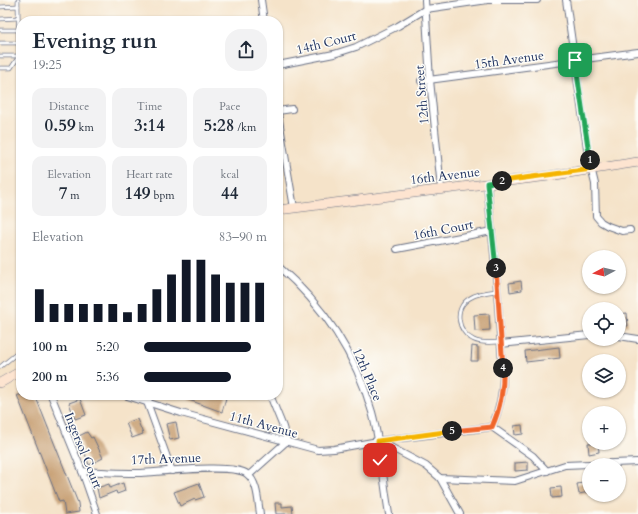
<!DOCTYPE html>
<html lang="en">
<head>
<meta charset="utf-8">
<style>
  :root { --surface:#fff; --page:#f2f2f3; --text:#1f2937; --muted:#747a83; --accent:#111827 }
  body { margin:0; font-family:Cardo,serif; background:var(--page); color:var(--text); height:100vh; display:flex; flex-direction:column; font-size:15px; white-space:nowrap }
  * { box-sizing:border-box; margin:0 }
  p { font-size:13px; color:var(--muted) }
  .icon { flex:none; width:22px; height:22px; fill:none; stroke:currentColor; stroke-width:2; stroke-linecap:round; stroke-linejoin:round }
  .map { position:relative; flex:1; overflow:hidden }
  .sheet { position:absolute; left:16px; top:16px; width:267px; height:384px; display:flex; flex-direction:column; background:var(--surface); border-radius:16px; box-shadow:0 1px 3px #0004 }
  .sheet>* { flex:none }
  .needle { width:26px; rotate:263deg }
  .fabs { position:absolute; left:582px; top:250px; display:grid; gap:8px }
  .fabs a { display:grid; place-items:center; width:44px; height:44px; border-radius:50%; background:var(--surface); box-shadow:0 1px 3px #0004; font-size:20px }
  .pin { position:absolute; display:grid; place-items:center; width:34px; height:34px; color:#fff; margin:-17px; border-radius:8px; box-shadow:0 2px 6px #0006 }
  .km { position:absolute; width:20px; height:20px; margin:-10px; border-radius:50%; background:#222; color:#fff; font-size:11px; line-height:20px; text-align:center }
  .round { display:grid; place-items:center; flex:none; width:42px; height:42px; border-radius:16px; background:var(--page) }
  .overview { display:flex; align-items:center; justify-content:space-between; height:68px; padding:0 16px }
  h1 { font-size:22px; font-weight:600; line-height:30px }
  .figures { display:grid; grid-template-columns:repeat(3,1fr); gap:6px; height:68px; padding:4px 16px }
  .figures div { display:grid; align-content:center; border-radius:10px; background:var(--page); text-align:center }
  .figures b { font-size:17px; font-weight:600 }
  .figures small { font-size:11px; font-weight:400 }
  .figures p { font-size:11px }
  .chart { height:112px; padding:8px 16px }
  .chart p { display:flex; justify-content:space-between }
  .chart svg { width:100%; height:72px; margin-top:4px; stroke:var(--accent); stroke-width:6 }
  ul { padding:0 16px; list-style:none; font-size:13px }
  li { display:grid; grid-template-columns:64px 48px 1fr; align-items:center; height:30px }
  li i { height:10px; border-radius:5px; background:var(--accent) }
  .map>svg:first-child { display:block }
</style>
</head>
<body>
<div class="map">
<svg width="638" height="514" viewBox="0 0 638 514">
  <rect width="100%" height="100%" fill="#fdfcf7"/>
  <filter id="ink" filterUnits="userSpaceOnUse"><feTurbulence type="fractalNoise" baseFrequency=".025" numOctaves="2"/><feDisplacementMap in="SourceGraphic" scale="8" xChannelSelector="R" yChannelSelector="G"/><feConvolveMatrix kernelMatrix="1 2 1 2 8 2 1 2 1" color-interpolation-filters="sRGB"/></filter>
  <filter id="wash" filterUnits="userSpaceOnUse"><feTurbulence type="fractalNoise" baseFrequency=".012" numOctaves="4" result="noise"/><feDisplacementMap in="SourceGraphic" scale="16" xChannelSelector="R" yChannelSelector="G"/><feGaussianBlur stdDeviation="0.9" result="paint"/><feColorMatrix in="noise" values="0 0 0 0 0 0 0 0 0 0 0 0 0 0 0 0 0 1.4 0 .05"/><feComposite in="paint" operator="in"/></filter>
  <g filter="url(#wash)">
    <rect width="100%" height="100%" fill="#f5e3c9"/>
    <g id="blocks">
      <g fill="#c8a074">
        <path d="M521,281L522,290L510,292L509,283Z"/>
        <path d="M627,313L628,326H619V314Z"/>
        <path d="M489,314L490,330L475,331L474,315Z"/>
        <path d="M472,346L478,347V361H471Z"/>
        <path d="M559,347L560,358L526,362L525,351Z"/>
        <path d="M17,395H35L78,503L79,512L65,514L63,501L59,502Z"/>
        <path d="M191,395H215L226,398L222,412L189,400Z"/>
        <path d="M80,399L86,415L75,419L69,403Z"/>
        <path d="M137,419L143,434L132,438L126,423Z"/>
        <path d="M176,422L179,438L170,440L166,424Z"/>
        <path d="M522,425L523,434L515,435L514,426Z"/>
        <path d="M87,432L91,438L93,437L103,458L89,465L79,436Z"/>
        <path d="M588,443H598L599,452L589,454Z"/>
        <path d="M528,462V470L515,471V463Z"/>
        <path d="M588,482L589,492L579,494L577,484Z"/>
        <path d="M123,483L125,491L117,494L116,491L99,498L97,488L109,484L110,488Z"/>
        <path d="M199,483L204,497L195,500V499L180,506L174,492Z"/>
        <path d="M561,487L562,497L552,498L551,488Z"/>
        <path d="M275,503H282V507L292,506L293,514H276Z"/>
      </g>
    </g>
  </g>
  <g filter="url(#ink)">
    <use href="#blocks" fill-opacity="0" stroke="#676e83" stroke-width="1"/>
    <g fill="none" stroke-linecap="round" stroke-linejoin="round">
      <defs>
        <g id="lane">
          <path d="M18,0V6"/>
          <path d="M0,7L18,6L19,56L11,68H0"/>
          <path d="M0,19L18,18"/>
          <path d="M0,30H19"/>
          <path d="M0,43H19"/>
          <path d="M0,56H19"/>
          <path d="M497,291C488,292 478,293 470,298C453,308 457,332 474,340C482,344 492,342 501,342"/>
          <path d="M0,367L21,350"/>
        </g>
        <g id="street">
          <path d="M261,0L264,21"/>
          <path d="M425,0L430,80L441,188"/>
          <path d="M566,0L588,155L595,184L596,216L601,222L608,226L622,231L630,230"/>
          <path d="M278,65L334,54L356,47L398,26L426,9L488,0H537"/>
          <path d="M421,81L638,52"/>
          <path d="M278,111L292,109"/>
          <path d="M278,114L294,208"/>
          <path d="M487,183L496,275L503,377C503,395 499,410 492,427"/>
          <path d="M397,249L492,231"/>
          <path d="M278,266C323,305 356,355 372,412C381,445 383,480 389,514"/>
          <path d="M619,336L638,339"/>
          <path d="M501,344L589,335"/>
          <path d="M51,395L82,471L97,514"/>
          <path d="M124,395L181,413L318,450L334,449L378,441L492,427"/>
          <path d="M151,395L147,402L172,471"/>
          <path d="M270,395L283,427L287,441"/>
          <path d="M492,427L533,456L547,471"/>
          <path d="M379,441L426,466L440,478L515,481L565,465L638,462"/>
          <path d="M82,471C102,472 121,473 141,473C161,472 234,463 247,474C258,482 258,502 260,514"/>
          <path d="M249,475L287,441"/>
          <path d="M440,478L460,514"/>
        </g>
        <g id="secondary">
          <path d="M278,210L549,176L638,162"/>
          <path d="M0,383L21,371"/>
        </g>
      </defs>
      <use href="#lane" stroke="#676e83" stroke-width="4.5"/>
      <use href="#street" stroke="#676e83" stroke-width="8"/>
      <use href="#secondary" stroke="#676e83" stroke-width="10"/>
      <use href="#lane" stroke="#fff" stroke-width="3"/>
      <use href="#street" stroke="#fff" stroke-width="6"/>
      <use href="#secondary" stroke="#fde4d0" stroke-width="9"/>
    </g>
  </g>
  <g fill="none" stroke-linecap="round" stroke-linejoin="round" filter="url(#ink)">
    <defs>
      <path id="split-1" d="M575,60L590,160"/>
      <path id="split-2" d="M502,181L592,169L590,160"/>
      <path id="split-3" d="M496,268L487,183L502,181"/>
      <path id="split-4" d="M496,268L503,368"/>
      <path id="split-5" d="M452,431L492,427C501,407 504,390 503,368"/>
      <path id="split-6" d="M380,460L378,441L452,431"/>
    </defs>
    <use href="#split-1" stroke="#fff" stroke-width="8"/>
    <use href="#split-2" stroke="#fff" stroke-width="8"/>
    <use href="#split-3" stroke="#fff" stroke-width="8"/>
    <use href="#split-4" stroke="#fff" stroke-width="8"/>
    <use href="#split-5" stroke="#fff" stroke-width="8"/>
    <use href="#split-6" stroke="#fff" stroke-width="8"/>
    <use href="#split-1" stroke="#22a559" stroke-width="5"/>
    <use href="#split-2" stroke="#f5b400" stroke-width="5"/>
    <use href="#split-3" stroke="#22a559" stroke-width="5"/>
    <use href="#split-4" stroke="#f0652b" stroke-width="5"/>
    <use href="#split-5" stroke="#f0652b" stroke-width="5"/>
    <use href="#split-6" stroke="#f5b400" stroke-width="5"/>
  </g>
  <g text-anchor="middle" stroke-width="3" stroke-linejoin="round" paint-order="stroke">
    <g font-size="13" fill="#1b2f5e" stroke="#fdfcf7">
      <text transform="translate(326 42) rotate(-14)" y="5">14th Court</text>
      <text transform="translate(509 59) rotate(-8)" y="5">15th Avenue</text>
      <text transform="translate(421 95) rotate(-95)" y="5">12th Street</text>
      <text transform="translate(445 175) rotate(-7)" y="5">16th Avenue</text>
      <text transform="translate(443 229) rotate(-11)" y="5">16th Court</text>
      <text transform="translate(368 374) rotate(67)" y="5">12th Place</text>
      <text transform="translate(264 424) rotate(15)" y="5">11th Avenue</text>
      <text transform="translate(84 450) rotate(68)" y="5">Ingersol Court</text>
      <text transform="translate(166 458) rotate(-2)" y="5">17th Avenue</text>
    </g>
  </g>
</svg>
<div class="fabs">
<a><svg class="needle" viewBox="-14 -14 28 28"><path d="M0-13l5 13h-10z" fill="#e53935"/><path d="M0 13l5-13h-10z" fill="#747a83"/></svg></a>
<a><svg class="icon" aria-label="locate" viewBox="0 0 24 24"><circle cx="12" cy="12" r="6"/><path d="M12 2v4M12 18v4M2 12h4M18 12h4"/></svg></a>
<a><svg class="icon" aria-label="layers" viewBox="0 0 24 24"><path d="M12 4l9 5-9 5-9-5zM3 14l9 5 9-5"/></svg></a>
<a>+</a>
<a>−</a>
</div>
<div class="pin" style="left:575px;top:60px;background:#1e9e55"><svg class="icon" aria-label="arrive" viewBox="0 0 24 24"><path d="M6 21V4h12l-3 4 3 4H6"/></svg></div>
<div class="pin" style="left:380px;top:460px;background:#d93025"><svg class="icon" aria-label="check" viewBox="0 0 24 24"><path d="M5 12l5 5 9-10"/></svg></div>
<b class="km" style="left:590px;top:160px">1</b>
<b class="km" style="left:502px;top:181px">2</b>
<b class="km" style="left:496px;top:268px">3</b>
<b class="km" style="left:503px;top:368px">4</b>
<b class="km" style="left:452px;top:431px">5</b>
<section class="sheet">
<div class="overview"><div><h1>Evening run</h1><p>19:25</p></div><a class="round"><svg class="icon" aria-label="share" viewBox="0 0 24 24"><path d="M12 15V3M7 8l5-5 5 5M5 13v7h14v-7"/></svg></a></div>
<div class="figures">
<div><p>Distance</p><b>0.59<small> km</small></b></div>
<div><p>Time</p><b>3:14</b></div>
<div><p>Pace</p><b>5:28<small> /km</small></b></div>
</div>
<div class="figures">
<div><p>Elevation</p><b>7<small> m</small></b></div>
<div><p>Heart rate</p><b>149<small> bpm</small></b></div>
<div><p>kcal</p><b>44</b></div>
</div>
<div class="chart"><p><span>Elevation</span>83–90 m</p>
<svg viewBox="0 0 160 44" preserveAspectRatio="none"><path d="M5 44V24M15 44V33M25 44V33M35 44V33M45 44V33M55 44V33M65 44V38M75 44V33M85 44V24M95 44V15M105 44V6M115 44V6M125 44V15M135 44V20M145 44V20M155 44V20"/></svg>
</div>
<ul>
<li><b>100 m</b>5:20<i style="width:87%"></i></li>
<li><b>200 m</b>5:36<i style="width:71%"></i></li>
</ul>
</section>
</div>
</body>
</html>
